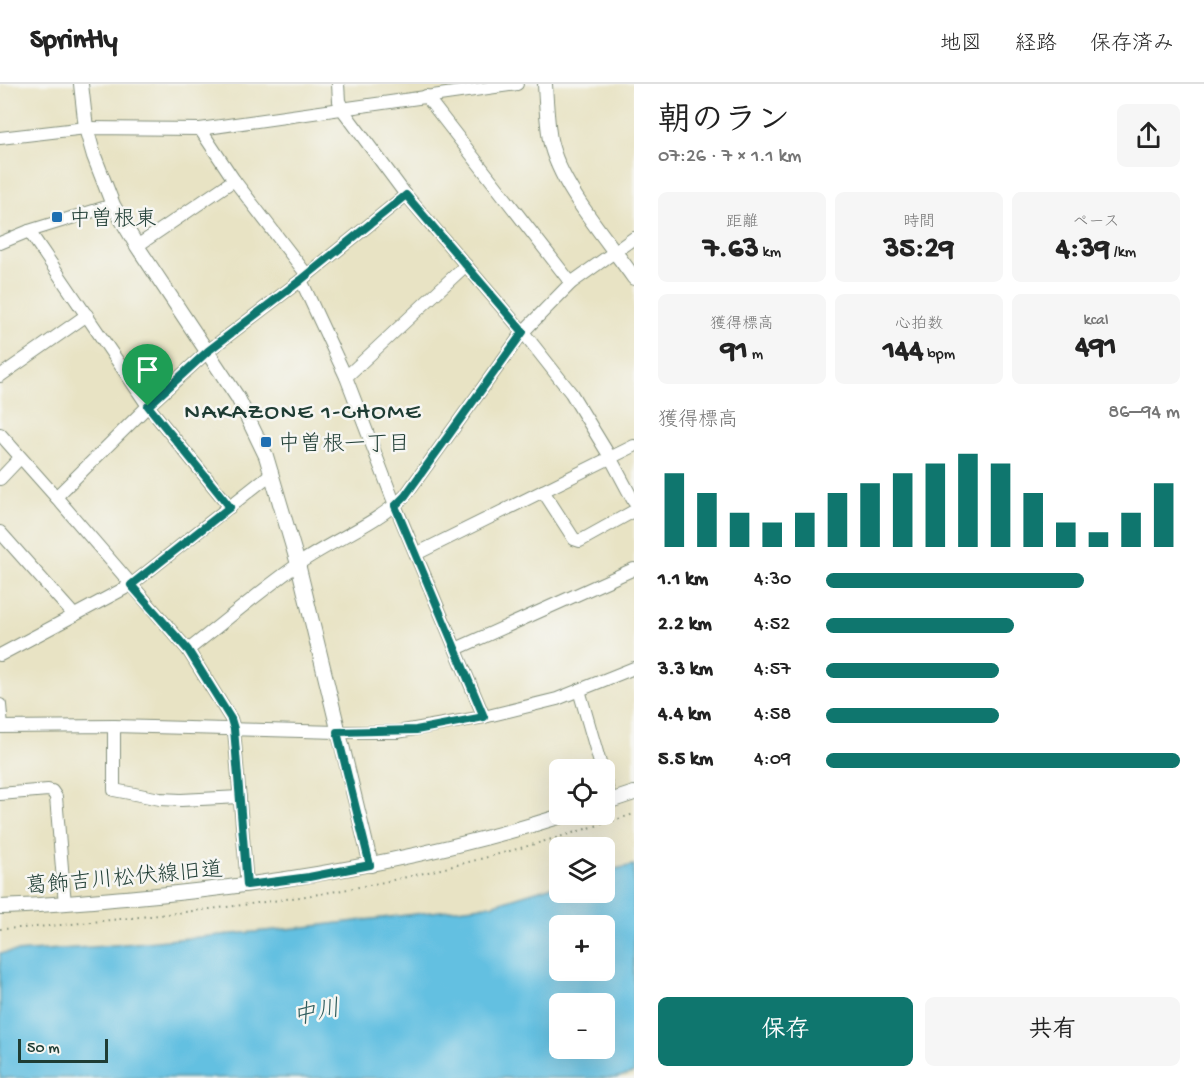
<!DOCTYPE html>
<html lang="ja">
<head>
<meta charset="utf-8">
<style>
  :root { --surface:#fff; --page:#f6f6f6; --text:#222; --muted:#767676; --line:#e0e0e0; --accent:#0f766e }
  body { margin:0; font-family:"Gochi Hand","Klee One",sans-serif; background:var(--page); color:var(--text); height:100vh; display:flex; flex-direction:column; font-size:22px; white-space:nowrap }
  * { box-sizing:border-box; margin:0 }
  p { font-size:20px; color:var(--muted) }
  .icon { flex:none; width:33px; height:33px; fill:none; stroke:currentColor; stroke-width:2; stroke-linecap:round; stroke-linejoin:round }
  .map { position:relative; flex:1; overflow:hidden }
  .details { display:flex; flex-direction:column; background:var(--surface); width:570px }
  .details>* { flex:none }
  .controls { position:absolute; left:549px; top:675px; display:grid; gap:12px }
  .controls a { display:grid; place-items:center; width:66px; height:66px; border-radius:9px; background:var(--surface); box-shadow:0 6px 24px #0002; font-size:30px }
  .scale { position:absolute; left:18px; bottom:15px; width:90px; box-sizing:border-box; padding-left:6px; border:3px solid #1f3d34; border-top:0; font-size:16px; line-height:21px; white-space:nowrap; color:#1f3d34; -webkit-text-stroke:4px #f6f6f2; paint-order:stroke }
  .pin { position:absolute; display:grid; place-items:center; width:51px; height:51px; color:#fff; margin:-62px -26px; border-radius:50% 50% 50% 0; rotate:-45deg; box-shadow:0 0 6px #0007 }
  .pin .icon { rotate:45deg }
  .round { display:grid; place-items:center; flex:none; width:63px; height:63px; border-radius:9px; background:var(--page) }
  .headline { display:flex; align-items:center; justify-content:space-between; height:102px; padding:0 24px }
  h1 { font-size:33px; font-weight:700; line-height:45px }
  .stats { display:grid; grid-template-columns:repeat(3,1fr); gap:9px; height:102px; padding:6px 24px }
  .stats div { display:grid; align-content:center; border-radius:9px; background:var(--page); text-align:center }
  .stats b { font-size:30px; font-weight:700 }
  .stats small { font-size:16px; font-weight:400 }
  .stats p { font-size:16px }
  .chart { height:168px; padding:12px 24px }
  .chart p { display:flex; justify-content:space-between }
  .chart svg { width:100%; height:108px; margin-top:6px; stroke:var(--accent); stroke-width:6 }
  .cta { display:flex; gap:12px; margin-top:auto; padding:12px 24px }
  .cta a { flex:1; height:69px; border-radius:9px; background:var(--accent); color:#fff; font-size:24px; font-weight:700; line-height:69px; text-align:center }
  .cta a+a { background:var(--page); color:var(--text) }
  ul { padding:0 24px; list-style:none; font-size:20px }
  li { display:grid; grid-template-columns:96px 72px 1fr; align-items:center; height:45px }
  li i { height:15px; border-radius:8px; background:var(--accent) }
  header { display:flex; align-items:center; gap:36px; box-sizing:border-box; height:84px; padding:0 30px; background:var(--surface); border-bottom:2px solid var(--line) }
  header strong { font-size:28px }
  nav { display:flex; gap:33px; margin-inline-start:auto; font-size:21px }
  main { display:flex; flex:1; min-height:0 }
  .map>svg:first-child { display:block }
</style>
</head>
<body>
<header>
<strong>Sprintly</strong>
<nav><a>地図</a><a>経路</a><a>保存済み</a></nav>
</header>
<main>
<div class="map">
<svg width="634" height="994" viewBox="0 0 634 994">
  <rect width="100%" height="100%" fill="#f6f6f2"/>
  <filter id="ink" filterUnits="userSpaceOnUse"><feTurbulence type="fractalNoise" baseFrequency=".0167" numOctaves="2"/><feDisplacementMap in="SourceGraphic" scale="12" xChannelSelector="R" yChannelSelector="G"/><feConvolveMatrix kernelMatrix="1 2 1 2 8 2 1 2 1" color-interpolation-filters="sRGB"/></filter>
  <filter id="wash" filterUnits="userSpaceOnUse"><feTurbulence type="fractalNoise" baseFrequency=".008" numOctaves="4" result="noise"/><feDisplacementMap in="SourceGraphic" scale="24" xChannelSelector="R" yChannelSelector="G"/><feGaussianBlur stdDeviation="1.35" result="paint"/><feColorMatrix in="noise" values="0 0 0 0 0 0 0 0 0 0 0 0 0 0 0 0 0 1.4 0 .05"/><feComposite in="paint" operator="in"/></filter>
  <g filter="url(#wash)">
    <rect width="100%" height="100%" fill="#e8e3c4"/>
    <path fill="#63c0e1" stroke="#417e8a" stroke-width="1.5" fill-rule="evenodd" d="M634,781V989L615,994H0V869L92,863L297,844L491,821L559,800L560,808H604L605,787ZM560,842H604V886H560ZM560,920H604V964H560Z"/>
  </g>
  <g filter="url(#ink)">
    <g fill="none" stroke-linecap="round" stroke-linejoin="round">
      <defs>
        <g id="minor">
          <path d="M338,0L339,17L345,29L406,111L523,248L571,309L610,373L634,418"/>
          <path d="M426,12L571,199"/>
          <path d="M200,45L234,96L307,191"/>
          <path d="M0,54L86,44L200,45L517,0"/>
          <path d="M29,147L148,322L230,423"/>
          <path d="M0,159L29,147L113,121"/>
          <path d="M137,162L234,96"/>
          <path d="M301,196L346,293L395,421L484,633"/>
          <path d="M0,292L87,231"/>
          <path d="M346,293L466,181"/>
          <path d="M0,350L56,413L188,566L231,635L234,645L247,801"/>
          <path d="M0,395L20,374"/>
          <path d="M543,407L574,455L580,457L634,427"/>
          <path d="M56,413L148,322L208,267L301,196L406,111"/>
          <path d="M0,448L74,531"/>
          <path d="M416,470L634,362"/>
          <path d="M456,565L634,485"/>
          <path d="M188,566C224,538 259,508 297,481C332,456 373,442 405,412L523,248L571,199L634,154"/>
          <path d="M0,571L131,501L272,389"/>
          <path d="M579,606L602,686"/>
          <path d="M0,621L2,643"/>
          <path d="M114,642V706L160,715L181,716L240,713"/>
          <path d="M0,643L114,642L337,648H397L484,633L557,615L634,584"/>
          <path d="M604,694L611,717"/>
          <path d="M0,710L48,706L52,707L56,713L65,820"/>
        </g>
        <g id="tertiary">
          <path d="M81,0L86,44L94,72L113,121L137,162L238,314L266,372L298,480L371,781"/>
          <path d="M545,0C546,18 547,38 550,56C560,103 607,155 634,194"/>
          <path d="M604,719L634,709"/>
          <path d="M0,823C45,822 91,817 136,813C283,800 426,775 568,730"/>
        </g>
      </defs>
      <use href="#minor" stroke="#84907c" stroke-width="14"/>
      <use href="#tertiary" stroke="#84907c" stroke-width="16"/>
      <path stroke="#84907c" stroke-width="2" stroke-dasharray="1.5 4.5" stroke-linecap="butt" d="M0,845C50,843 100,837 150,832C228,823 307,814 384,798C468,780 552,756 634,730"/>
      <use href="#minor" stroke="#fff" stroke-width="12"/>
      <use href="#tertiary" stroke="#fff" stroke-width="14"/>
    </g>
  </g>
  <g fill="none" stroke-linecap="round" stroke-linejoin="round" filter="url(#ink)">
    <defs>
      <path id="route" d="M406,111L523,248L405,412L395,422L484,633L416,646L337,648L370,781L309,793L247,801L234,645L231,635L188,566L131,501L230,423L148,322L208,267L301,196Z"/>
    </defs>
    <use href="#route" stroke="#fff" stroke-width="12"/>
    <use href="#route" stroke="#0f766e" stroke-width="8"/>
  </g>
  <g fill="#1f6fb2" stroke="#f6f6f2" stroke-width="2">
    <rect x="51" y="127" width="12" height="12" rx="3"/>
    <rect x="260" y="352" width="12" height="12" rx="3"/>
  </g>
  <g text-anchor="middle" stroke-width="5" stroke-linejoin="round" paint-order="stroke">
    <g font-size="22" fill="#1f3d34" stroke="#f6f6f2" text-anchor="start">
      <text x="69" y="141">中曽根東</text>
      <text x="278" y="366">中曽根一丁目</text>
    </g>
    <g font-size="22" fill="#1f3d34" stroke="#f6f6f2">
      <text transform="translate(124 792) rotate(-5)" y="8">葛飾吉川松伏線旧道</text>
    </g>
    <g font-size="24" letter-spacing="1.5" fill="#1f3d34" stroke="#f6f6f2">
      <text x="303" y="334">NAKAZONE 1-CHOME</text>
    </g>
    <g font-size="24" font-style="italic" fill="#305e5f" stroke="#f6f6f2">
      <text transform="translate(316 927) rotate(-11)" y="8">中川</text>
    </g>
  </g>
</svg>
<div class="controls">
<a><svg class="icon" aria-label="locate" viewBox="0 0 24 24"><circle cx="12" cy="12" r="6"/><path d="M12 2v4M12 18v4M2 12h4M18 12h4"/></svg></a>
<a><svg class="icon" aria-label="layers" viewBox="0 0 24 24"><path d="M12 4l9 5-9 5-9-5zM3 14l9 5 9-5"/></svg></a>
<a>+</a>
<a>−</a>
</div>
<div class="scale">50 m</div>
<div class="pin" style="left:148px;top:322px;background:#1e9e55"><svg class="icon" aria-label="arrive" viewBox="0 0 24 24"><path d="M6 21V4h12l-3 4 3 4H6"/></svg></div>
</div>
<section class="details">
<div class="headline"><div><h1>朝のラン</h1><p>07:26 · 7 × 1.1 km</p></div><a class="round"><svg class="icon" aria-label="share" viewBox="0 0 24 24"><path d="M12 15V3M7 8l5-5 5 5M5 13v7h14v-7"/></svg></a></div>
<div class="stats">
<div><p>距離</p><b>7.63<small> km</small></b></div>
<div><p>時間</p><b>35:29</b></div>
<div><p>ペース</p><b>4:39<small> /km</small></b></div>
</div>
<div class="stats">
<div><p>獲得標高</p><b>91<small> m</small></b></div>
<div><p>心拍数</p><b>144<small> bpm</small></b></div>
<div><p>kcal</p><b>491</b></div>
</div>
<div class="chart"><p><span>獲得標高</span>86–94 m</p>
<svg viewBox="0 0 160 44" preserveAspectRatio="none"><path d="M5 44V14M15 44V22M25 44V30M35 44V34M45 44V30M55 44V22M65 44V18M75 44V14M85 44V10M95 44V6M105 44V10M115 44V22M125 44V34M135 44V38M145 44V30M155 44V18"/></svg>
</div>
<ul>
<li><b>1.1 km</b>4:30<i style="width:73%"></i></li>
<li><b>2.2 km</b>4:52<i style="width:53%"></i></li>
<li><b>3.3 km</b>4:57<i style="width:49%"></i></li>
<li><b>4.4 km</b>4:58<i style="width:49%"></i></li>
<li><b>5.5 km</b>4:09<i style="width:100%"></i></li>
</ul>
<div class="cta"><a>保存</a><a>共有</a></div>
</section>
</main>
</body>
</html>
